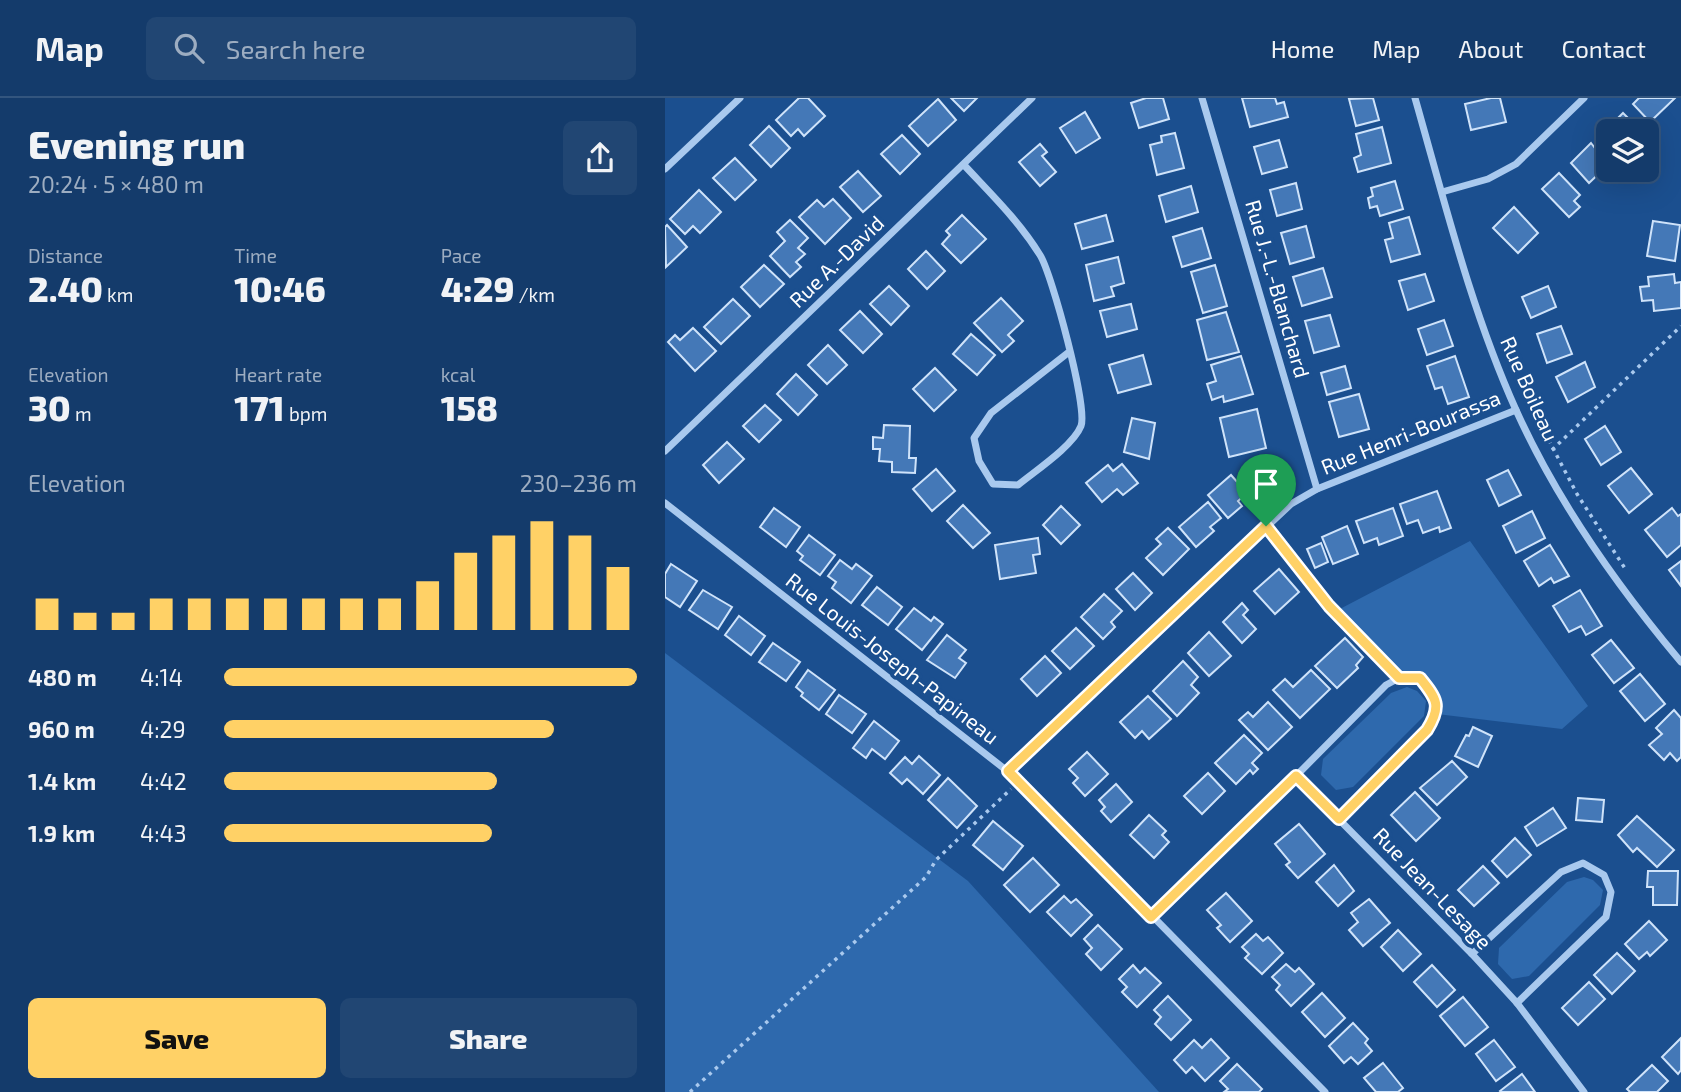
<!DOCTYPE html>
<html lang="en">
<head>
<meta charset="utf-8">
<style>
  :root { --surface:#143b6b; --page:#214673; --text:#f1f3f6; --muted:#9dadc1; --line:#33557e; --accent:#ffd166 }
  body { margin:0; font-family:"Exo 2",sans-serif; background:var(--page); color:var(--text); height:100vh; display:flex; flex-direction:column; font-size:26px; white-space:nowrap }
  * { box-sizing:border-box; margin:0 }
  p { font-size:23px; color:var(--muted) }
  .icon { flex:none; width:38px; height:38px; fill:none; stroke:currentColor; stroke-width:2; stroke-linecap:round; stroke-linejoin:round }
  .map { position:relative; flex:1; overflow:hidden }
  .sheet { display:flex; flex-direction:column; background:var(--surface); width:665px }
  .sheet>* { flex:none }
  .buttons { position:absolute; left:931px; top:21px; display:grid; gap:14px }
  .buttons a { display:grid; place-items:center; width:63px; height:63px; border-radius:10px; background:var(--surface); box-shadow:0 7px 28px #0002,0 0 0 2px var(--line); font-size:35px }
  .pin { position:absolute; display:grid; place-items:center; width:60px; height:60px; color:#fff; margin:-72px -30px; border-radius:50% 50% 50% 0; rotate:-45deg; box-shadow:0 0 7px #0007 }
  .pin .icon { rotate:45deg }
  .round { display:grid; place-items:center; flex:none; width:74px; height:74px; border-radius:10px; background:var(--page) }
  .summary { display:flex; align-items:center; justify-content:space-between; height:119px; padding:0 28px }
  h1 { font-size:38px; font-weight:800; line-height:52px }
  .figures { display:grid; grid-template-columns:repeat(3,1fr); gap:10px; height:119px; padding:7px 28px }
  .figures div { display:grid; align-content:center }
  .figures b { font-size:35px; font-weight:800 }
  .figures small { font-size:19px; font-weight:400 }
  .figures p { font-size:19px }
  .chart { height:196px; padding:14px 28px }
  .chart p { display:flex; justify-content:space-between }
  .chart svg { width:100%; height:126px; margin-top:7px; stroke:var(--accent); stroke-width:6 }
  .cta { display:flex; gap:14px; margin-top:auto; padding:14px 28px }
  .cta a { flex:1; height:80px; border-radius:10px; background:var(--accent); color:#111; font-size:28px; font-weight:800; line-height:80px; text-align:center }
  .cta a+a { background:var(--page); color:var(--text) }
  ul { padding:0 28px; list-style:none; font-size:23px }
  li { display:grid; grid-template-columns:112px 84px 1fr; align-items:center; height:52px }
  li i { height:18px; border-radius:9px; background:var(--accent) }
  header { display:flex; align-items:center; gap:42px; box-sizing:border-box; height:98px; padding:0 35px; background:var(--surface); border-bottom:2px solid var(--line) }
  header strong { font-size:33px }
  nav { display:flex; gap:38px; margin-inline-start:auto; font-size:24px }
  .search { width:490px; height:63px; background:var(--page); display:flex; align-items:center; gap:18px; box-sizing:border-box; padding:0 24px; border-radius:10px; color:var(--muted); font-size:26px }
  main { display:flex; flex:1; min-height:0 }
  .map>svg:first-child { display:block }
</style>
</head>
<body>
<header>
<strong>Map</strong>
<div class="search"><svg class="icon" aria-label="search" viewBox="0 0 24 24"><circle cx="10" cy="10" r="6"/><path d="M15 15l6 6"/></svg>Search here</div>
<nav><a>Home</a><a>Map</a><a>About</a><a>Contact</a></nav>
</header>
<main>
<section class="sheet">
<div class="summary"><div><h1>Evening run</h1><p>20:24 · 5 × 480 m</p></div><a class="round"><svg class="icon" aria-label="share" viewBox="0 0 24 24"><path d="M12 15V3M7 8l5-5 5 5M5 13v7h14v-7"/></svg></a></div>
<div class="figures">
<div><p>Distance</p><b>2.40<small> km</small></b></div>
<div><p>Time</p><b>10:46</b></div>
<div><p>Pace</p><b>4:29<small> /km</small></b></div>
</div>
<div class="figures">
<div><p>Elevation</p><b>30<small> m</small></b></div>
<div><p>Heart rate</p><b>171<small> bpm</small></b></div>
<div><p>kcal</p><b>158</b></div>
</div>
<div class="chart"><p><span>Elevation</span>230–236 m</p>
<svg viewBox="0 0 160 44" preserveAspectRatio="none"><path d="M5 44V33M15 44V38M25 44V38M35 44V33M45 44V33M55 44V33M65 44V33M75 44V33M85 44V33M95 44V33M105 44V27M115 44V17M125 44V11M135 44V6M145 44V11M155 44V22"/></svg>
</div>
<ul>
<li><b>480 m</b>4:14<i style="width:100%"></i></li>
<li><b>960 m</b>4:29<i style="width:80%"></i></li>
<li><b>1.4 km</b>4:42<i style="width:66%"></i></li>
<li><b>1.9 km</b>4:43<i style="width:65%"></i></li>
</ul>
<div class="cta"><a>Save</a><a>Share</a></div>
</section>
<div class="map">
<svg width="1016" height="994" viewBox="0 0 1016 994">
  <rect width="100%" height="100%" fill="#1b4f8f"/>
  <g fill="#2e69ad">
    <path d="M805,443L923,608L897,631L772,616L770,598L755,580H734L671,513Z"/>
    <path d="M0,555L303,783L494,994H0Z"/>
    <path d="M742,589L752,593L761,603L759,618L688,689L671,692L656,677L658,661L726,595Z"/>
    <path d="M919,779L928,782L938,792L935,807L864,878L847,881L833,866L834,850L902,784Z"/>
  </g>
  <g fill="#4478b7" stroke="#cfe3fa" stroke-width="2">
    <path d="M134,0H143L160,18L139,38L133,31L126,38L111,22Z"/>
    <path d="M286,0H312L299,13Z"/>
    <path d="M481,0H498L504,21L474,30L466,5Z"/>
    <path d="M577,0H610L612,6L619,4L623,19L585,29Z"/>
    <path d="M708,0L714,22L691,28L684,1Z"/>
    <path d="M826,0H835L841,24L806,32L800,6Z"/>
    <path d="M974,0H1010L985,24L968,6Z"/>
    <path d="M273,1L291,22L263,48L244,28Z"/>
    <path d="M420,14L435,40L411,55L395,30Z"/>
    <path d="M958,15L976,33H943V51L933,40Z"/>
    <path d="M104,28L125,50L106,69L85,47Z"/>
    <path d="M717,29L726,65L693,74L689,60L696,57L691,36Z"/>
    <path d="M510,35L519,70L492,77L485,47L497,44L496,38Z"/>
    <path d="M237,37L255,56L235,76L216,56Z"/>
    <path d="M614,42L622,69L597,76L589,49Z"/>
    <path d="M926,45L943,67L924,85L906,65Z"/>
    <path d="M375,46L382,54L377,58L391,74L375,88L354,64Z"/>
    <path d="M70,60L91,82L70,102L48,80Z"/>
    <path d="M193,73L216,98L198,114L175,89Z"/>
    <path d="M894,75L915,97L909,103L915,109L904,119L877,91Z"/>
    <path d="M730,83L738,111L715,118L712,108L705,110L703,100L708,98L706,90Z"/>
    <path d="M631,85L637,111L612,118L605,92Z"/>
    <path d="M526,88L533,114L501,124L494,98Z"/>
    <path d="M34,92L56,114L35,135L28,128L20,136L5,121Z"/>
    <path d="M168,101L186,120L160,146L134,119L152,102L159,109Z"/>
    <path d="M849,109L873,135L853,155L828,130Z"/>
    <path d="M297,117L321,141L296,165L277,146L285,137L281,133Z"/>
    <path d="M441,117L448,143L417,151L410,126Z"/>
    <path d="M744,119L755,156L726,164L720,142L728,140L724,125Z"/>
    <path d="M125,122L143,140L133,150L140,156L131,164L136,169L125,179L105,158L120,143L112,134Z"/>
    <path d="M988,123L1015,127L1010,163L982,158Z"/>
    <path d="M2,127L22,149L1,169L0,129Z"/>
    <path d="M641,128L649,159L625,166L616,135Z"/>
    <path d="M537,130L546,160L517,169L508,139Z"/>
    <path d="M261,153L280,173L262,191L243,171Z"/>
    <path d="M453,159L459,185L446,189L449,198L429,203L421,167Z"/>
    <path d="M99,167L119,186L95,209L76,189Z"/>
    <path d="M550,167L562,208L538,215L526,174Z"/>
    <path d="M658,170L667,199L637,208L628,179Z"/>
    <path d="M760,176L769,203L743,212L734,183Z"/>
    <path d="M1009,176L1010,185L1016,184V210L989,213L988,202L977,203L975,189L984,188L983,179Z"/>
    <path d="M224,188L244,208L226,227L205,206Z"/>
    <path d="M883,188L891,209L866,220L857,199Z"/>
    <path d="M336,200L358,223L343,237L349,243L337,254L309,225Z"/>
    <path d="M68,201L85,218L56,246L39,229Z"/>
    <path d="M466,206L472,231L442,239L435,213Z"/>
    <path d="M195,213L217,236L198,255L175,232Z"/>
    <path d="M561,214L574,254L542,262L532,222Z"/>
    <path d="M665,217L674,248L649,255L640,223Z"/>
    <path d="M779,222L788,248L762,257L753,231Z"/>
    <path d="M896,228L907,256L882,265L872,236Z"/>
    <path d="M28,230L51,253L30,273L3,244L10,237L15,242Z"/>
    <path d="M306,236L330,257L312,277L288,256Z"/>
    <path d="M163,247L182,267L162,286L143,267Z"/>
    <path d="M478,257L486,286L453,295L444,267Z"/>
    <path d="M576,258L588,296L559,304L558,298L547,302L542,286L551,283L546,267Z"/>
    <path d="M790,258L804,299L783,306L777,289L770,291L762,268Z"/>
    <path d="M920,264L930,289L903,304L891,279Z"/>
    <path d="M680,268L686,290L662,297L656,275Z"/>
    <path d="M270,270L291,292L269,313L248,291Z"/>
    <path d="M131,276L152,297L133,317L112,296Z"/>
    <path d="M694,296L704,331L674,339L664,304Z"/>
    <path d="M100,307L116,322L94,344L78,328Z"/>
    <path d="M592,311L601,350L564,359L555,320Z"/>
    <path d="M467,320L490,325L484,361L459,354Z"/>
    <path d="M219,327L245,328L244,360H251L250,375L227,374V364L214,363L215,351H208V339L218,340Z"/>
    <path d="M940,328L956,354L936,367L920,341Z"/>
    <path d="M62,344L79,361L54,385L38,367Z"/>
    <path d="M457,366L473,385L458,397L452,391L437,404L421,385L443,367L448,373Z"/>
    <path d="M966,370L987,396L964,415L943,388Z"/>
    <path d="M271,371L290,393L267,413L248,391Z"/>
    <path d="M843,372L856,397L834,408L822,382Z"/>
    <path d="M566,377L582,395L573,403L577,408L563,420L543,397Z"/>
    <path d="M772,393L786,430L775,434L774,429L758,435L753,422L742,426L735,406Z"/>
    <path d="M543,404L556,420L545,429L549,433L531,449L514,429Z"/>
    <path d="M298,407L325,435L308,450L282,423Z"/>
    <path d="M396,408L415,427L396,446L378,427Z"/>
    <path d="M109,410L135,429L121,449L95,429Z"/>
    <path d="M728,410L738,438L714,447L712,440L699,445L691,423Z"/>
    <path d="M1007,410L1013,418L1016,416V447L1002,459L980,432Z"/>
    <path d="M867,413L880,440L851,455L838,428Z"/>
    <path d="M682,428L693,456L668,466L657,439Z"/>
    <path d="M503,430L524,451L498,477L481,460L496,446L491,441Z"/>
    <path d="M144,437L170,457L155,477L135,462L138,458L132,453Z"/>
    <path d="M373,440L375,456L368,457L371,475L335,481L330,447Z"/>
    <path d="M656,445L663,464L650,470L642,451Z"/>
    <path d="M885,447L904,478L889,485L886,480L874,488L859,463Z"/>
    <path d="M175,462L187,471L191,466L207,478L186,505L167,490L171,484L163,478Z"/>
    <path d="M1016,463V488L1004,472Z"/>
    <path d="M6,466L32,483L15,509L0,499V476Z"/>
    <path d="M614,471L634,494L610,516L589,493Z"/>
    <path d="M468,475L487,495L470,512L451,491Z"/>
    <path d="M212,489L237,509L223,527L197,507Z"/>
    <path d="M38,492L67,509L53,531L24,512Z"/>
    <path d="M915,492L937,528L921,537L916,528L904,534L888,508Z"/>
    <path d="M439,496L457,513L446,524L450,529L438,541L416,519Z"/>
    <path d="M577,505L583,512L578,517L591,531L577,545L558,524Z"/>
    <path d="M249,510L266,523L269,519L278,526L257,552L231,531Z"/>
    <path d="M74,518L100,538L86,557L60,537Z"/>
    <path d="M411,530L429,548L405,571L387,553Z"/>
    <path d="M544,534L566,558L544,578L523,555Z"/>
    <path d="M282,537L301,552L294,560L301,565L290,580L262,562Z"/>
    <path d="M680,540L698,559L691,567L693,570L672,590L650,568Z"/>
    <path d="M946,542L969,570L949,585L927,557Z"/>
    <path d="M108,545L135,564L121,583L94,564Z"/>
    <path d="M380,558L396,575L372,598L356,581Z"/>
    <path d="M518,563L533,579L526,587L534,595L512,618L488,593Z"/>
    <path d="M143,572L170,592L154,612L136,598L138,595L131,589Z"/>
    <path d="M646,572L665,591L635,620L608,592L620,581L628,589Z"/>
    <path d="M975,576L1000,606L980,623L955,593Z"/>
    <path d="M174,597L201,616L187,635L161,616Z"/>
    <path d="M483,598L506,621L484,641L477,633L470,640L455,624Z"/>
    <path d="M603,604L627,629L603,652L574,622L583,614L588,619Z"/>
    <path d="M1009,612L1016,620V659L1012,663L1005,655L999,662L984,647L997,636L991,630Z"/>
    <path d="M209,623L234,643L220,661L207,651L201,660L188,650Z"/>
    <path d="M808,629L827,638L813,669L790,658L801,637L804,638Z"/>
    <path d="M579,637L597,655L587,665L593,671L588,676L585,672L571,686L550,665Z"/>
    <path d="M422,654L443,676L420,698L408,685L413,680L404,671Z"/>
    <path d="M254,658L275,677L258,696L242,681L237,686L225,675L240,659L247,666Z"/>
    <path d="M787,663L802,679L772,707L755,690Z"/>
    <path d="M543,675L560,693L537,716L519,698Z"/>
    <path d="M283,680L312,708L292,730L263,702Z"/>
    <path d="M451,686L467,704L446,724L436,713L440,709L434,702Z"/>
    <path d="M750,694L775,720L751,743L726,717Z"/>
    <path d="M913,700L939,702L937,724L911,722Z"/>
    <path d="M888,710L901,730L872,748L860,729Z"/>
    <path d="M484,717L501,733L497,737L504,744L489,760L465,737Z"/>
    <path d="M972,718L1009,752L992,769L972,750L968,754L953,737Z"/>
    <path d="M328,723L358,748L338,772L308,747Z"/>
    <path d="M634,726L660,756L633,780L621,767L625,764L610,746Z"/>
    <path d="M850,740L866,757L842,779L827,763Z"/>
    <path d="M368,760L394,787L365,814L339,787Z"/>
    <path d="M669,767L689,793L673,808L651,784Z"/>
    <path d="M818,768L834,785L809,808L793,792Z"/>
    <path d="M983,773H1013L1012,807H988V789H982Z"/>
    <path d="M561,795L587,823L565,844L552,830L556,827L542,812Z"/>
    <path d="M399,798L406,805L411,801L427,817L406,838L382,814Z"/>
    <path d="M704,801L725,825L698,848L684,832L693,824L686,815Z"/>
    <path d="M984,823L1002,842L985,858L982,854L974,861L960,846Z"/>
    <path d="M433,827L457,851L436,872L421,856L427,850L419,841Z"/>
    <path d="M733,832L756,856L738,873L716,849Z"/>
    <path d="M591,836L598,843L603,839L618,855L597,876L580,860L584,856L577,849Z"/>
    <path d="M952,855L970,873L947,896L929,877Z"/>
    <path d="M621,866L630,874L634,870L649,886L626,908L611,892L615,887L607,879Z"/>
    <path d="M468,867L475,875L480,870L496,885L472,909L457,894L462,889L454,881Z"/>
    <path d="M767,867L790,892L772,909L749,884Z"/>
    <path d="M924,884L940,901L913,927L897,910Z"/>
    <path d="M657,895L680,920L660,939L637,914Z"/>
    <path d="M503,898L526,922L506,942L490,926L496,919L489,912Z"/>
    <path d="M798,899L823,929L800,948L775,918Z"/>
    <path d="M688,925L703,941L700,945L707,953L693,966L686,959L679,965L664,948Z"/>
    <path d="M1016,940V972L1013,976L997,959Z"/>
    <path d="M546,941L564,960L540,983L527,969L521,975L509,962L529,942L537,950Z"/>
    <path d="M829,942L850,969L831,983L811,956Z"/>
    <path d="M718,965L738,990L733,994H711L699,980Z"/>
    <path d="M572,966L597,991L594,994H559L563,991L555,983Z"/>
    <path d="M987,967L1003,983L992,994H965L962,991Z"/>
    <path d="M857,976L870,994H836L835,993Z"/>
  </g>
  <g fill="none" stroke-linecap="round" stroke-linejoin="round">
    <g stroke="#a9c9ee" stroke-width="3.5" stroke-dasharray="3.5 5" stroke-linecap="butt">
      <path d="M860,297L912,396L961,472"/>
      <path d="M887,352L1016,228"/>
      <path d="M609,438L664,508L726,572"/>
      <path d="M25,994L261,779L271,762L346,691"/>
    </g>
    <g stroke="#a9c9ee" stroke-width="7">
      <path d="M537,0L652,391"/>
      <path d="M750,0C780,105 806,212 851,312C892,403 952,488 1016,564"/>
      <path d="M299,67C326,96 354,123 375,157C387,176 423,310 416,328C408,348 370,373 353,387L328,386L314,363L309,340L326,315L404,254"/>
      <path d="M0,71L75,0"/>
      <path d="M777,94L823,81L851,66L919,0"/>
      <path d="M0,353L367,0"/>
      <path d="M0,405L355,683L660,994"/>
      <path d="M343,673L626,406L652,391L851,312"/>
      <path d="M631,678L721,587L734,580H755C772,601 777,608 762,632L674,721"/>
      <path d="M487,819L631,678L807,856L852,905L919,994"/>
      <path d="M807,856L896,774L918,765L939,777L946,794L941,819L852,905"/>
    </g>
  </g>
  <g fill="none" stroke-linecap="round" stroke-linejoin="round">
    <defs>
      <path id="route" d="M601,428L664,508L734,580H755C772,601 777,608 762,632L674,721L631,678L486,819L343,673Z"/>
    </defs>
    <use href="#route" stroke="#fff" stroke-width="14"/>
    <use href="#route" stroke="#ffd166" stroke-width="9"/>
  </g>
  <g text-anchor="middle" stroke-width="7" stroke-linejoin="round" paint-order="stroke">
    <g font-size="21" fill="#fff" stroke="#1b4f8f">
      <text transform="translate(172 164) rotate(-44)" y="7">Rue A.-David</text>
      <text transform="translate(612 191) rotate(74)" y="7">Rue J.-L.-Blanchard</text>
      <text transform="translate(864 291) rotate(66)" y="7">Rue Boileau</text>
      <text transform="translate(746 335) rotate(-22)" y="7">Rue Henri-Bourassa</text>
      <text transform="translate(227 561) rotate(38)" y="7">Rue Louis-Joseph-Papineau</text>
      <text transform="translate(767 791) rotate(46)" y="7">Rue Jean-Lesage</text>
    </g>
  </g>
</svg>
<div class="buttons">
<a><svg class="icon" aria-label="layers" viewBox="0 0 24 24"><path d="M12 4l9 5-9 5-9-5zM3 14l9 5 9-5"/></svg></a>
</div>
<div class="pin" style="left:601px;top:428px;background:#1e9e55"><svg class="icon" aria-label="arrive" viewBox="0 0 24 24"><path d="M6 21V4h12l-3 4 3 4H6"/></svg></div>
</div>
</main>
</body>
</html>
